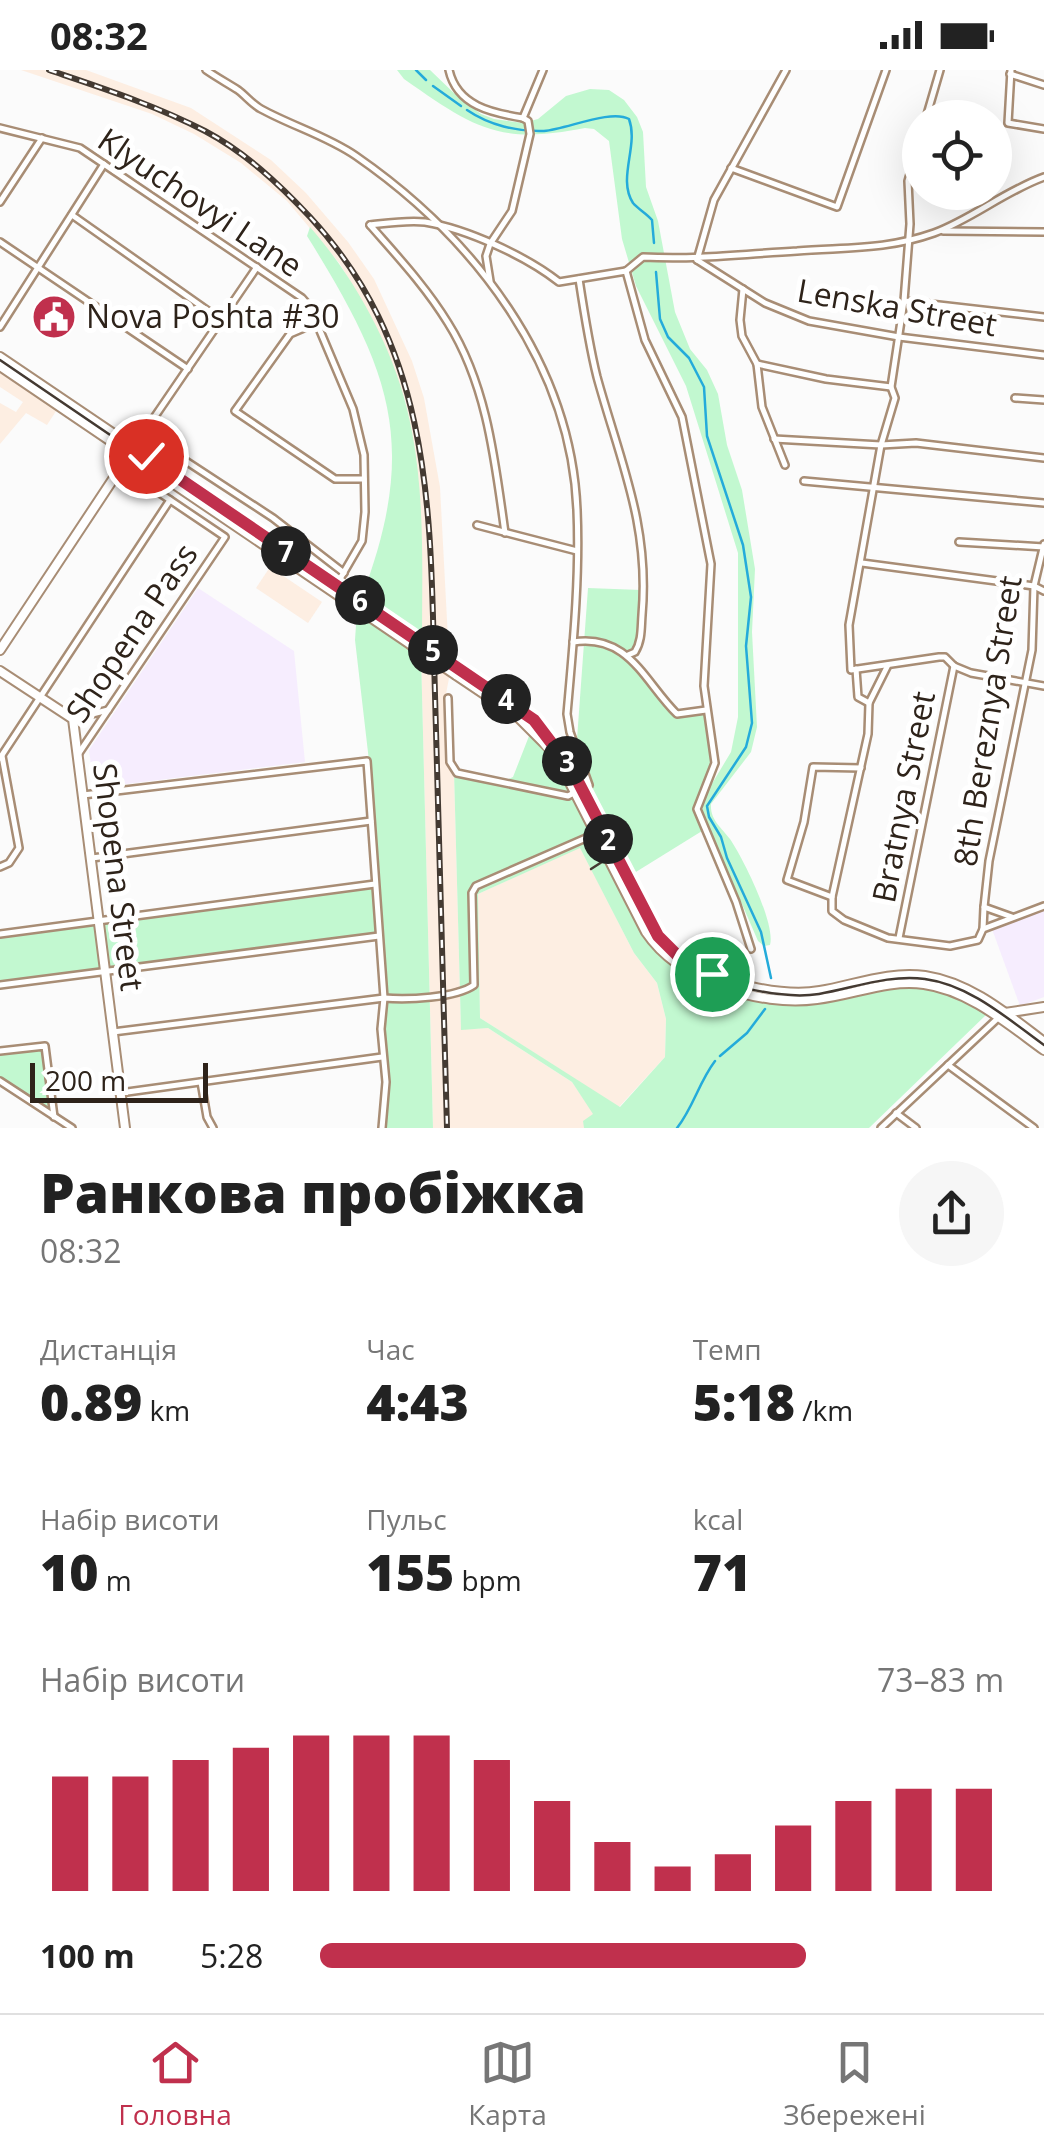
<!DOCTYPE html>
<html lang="uk">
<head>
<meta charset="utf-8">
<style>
  :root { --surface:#fff; --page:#f6f6f6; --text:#222; --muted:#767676; --line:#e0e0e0; --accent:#c0304d }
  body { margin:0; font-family:"Open Sans",sans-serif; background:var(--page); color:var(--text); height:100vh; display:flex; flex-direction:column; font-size:38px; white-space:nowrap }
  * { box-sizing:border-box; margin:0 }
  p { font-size:32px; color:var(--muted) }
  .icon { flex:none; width:55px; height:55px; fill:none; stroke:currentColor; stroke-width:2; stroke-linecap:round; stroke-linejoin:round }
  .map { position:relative; height:1058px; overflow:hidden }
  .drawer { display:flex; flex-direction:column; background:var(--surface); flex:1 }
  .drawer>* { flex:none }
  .fabs { position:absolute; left:902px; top:30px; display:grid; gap:20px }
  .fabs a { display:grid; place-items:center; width:110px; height:110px; border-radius:50%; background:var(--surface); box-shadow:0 10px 40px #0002; font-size:50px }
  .scale { position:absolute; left:30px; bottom:25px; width:178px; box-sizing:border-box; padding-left:10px; border:5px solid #2e231a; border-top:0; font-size:28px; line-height:35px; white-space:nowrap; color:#2e231a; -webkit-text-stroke:8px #fff; paint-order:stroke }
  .pin { position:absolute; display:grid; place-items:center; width:85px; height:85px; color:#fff; margin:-42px; border:5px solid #fff; border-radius:50%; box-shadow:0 2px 10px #0007 }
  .km { position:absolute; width:50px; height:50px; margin:-25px; border-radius:50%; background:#222; color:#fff; font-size:28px; line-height:50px; text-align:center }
  .round { display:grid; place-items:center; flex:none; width:105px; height:105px; border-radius:52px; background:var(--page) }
  .head { display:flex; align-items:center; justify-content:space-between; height:170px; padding:0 40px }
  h1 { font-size:55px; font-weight:800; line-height:75px }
  .figures { display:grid; grid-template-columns:repeat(3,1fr); gap:15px; height:170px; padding:10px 40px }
  .figures div { display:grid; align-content:center }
  .figures b { font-size:50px; font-weight:800 }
  .figures small { font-size:28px; font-weight:400 }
  .figures p { font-size:28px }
  .chart { height:280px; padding:20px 40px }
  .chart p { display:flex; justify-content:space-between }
  .chart svg { width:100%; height:180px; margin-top:10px; stroke:var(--accent); stroke-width:6 }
  ul { padding:0 40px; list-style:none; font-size:32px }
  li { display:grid; grid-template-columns:160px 120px 1fr; align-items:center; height:75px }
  li i { height:25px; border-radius:12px; background:var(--accent) }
  .status { display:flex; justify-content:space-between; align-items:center; height:70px; padding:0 50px; background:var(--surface); direction:ltr }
  .status svg { height:28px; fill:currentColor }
  .tab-bar { display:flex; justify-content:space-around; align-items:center; height:140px; border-top:2px solid var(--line); background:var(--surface); font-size:28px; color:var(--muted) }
  .tab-bar a { display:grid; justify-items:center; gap:5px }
  .tab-bar .selected { color:var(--accent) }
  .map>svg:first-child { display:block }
</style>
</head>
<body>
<div class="status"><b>08:32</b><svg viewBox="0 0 49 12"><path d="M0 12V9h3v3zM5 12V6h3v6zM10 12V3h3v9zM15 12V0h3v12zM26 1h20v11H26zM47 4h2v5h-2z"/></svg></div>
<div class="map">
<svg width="1044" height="1058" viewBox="0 0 1044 1058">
  <rect width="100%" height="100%" fill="#fbfbfb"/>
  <g fill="#fdeee2">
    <path d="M21,0H86L191,38L271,90L306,123L348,172L374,209L412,291L424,328L440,417L449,588L422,570L416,388L405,330L368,242L340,194L287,131L241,93L194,64L152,44Z"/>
    <path d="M0,299L58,338L47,355L26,343L0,374V333L16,342L23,332L0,317Z"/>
    <path d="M270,497L322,532L308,553L256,518Z"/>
    <path d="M421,584L450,603L446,624L448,692L454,702L461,959L488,958L572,1012L594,1044L584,1051V1058H433Z"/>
    <path d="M580,777L634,883L657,913L666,949L665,987L619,1037L480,948L478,824Z"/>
  </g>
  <g fill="#f6edfe">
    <path d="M198,518L294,581L305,692L94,718L89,680Z"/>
    <path d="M1044,839V927L1020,936L992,859Z"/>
  </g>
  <g fill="#c2f8d0" fill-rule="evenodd">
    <path d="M397,0H430L457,26L481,44L494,49L523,53L538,49L566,26L590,19L609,20L624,30L637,47L643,62L646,117L658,151L675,242L690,279L707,300L718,324L727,375L742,420L755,499L752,562L757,657L751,682L711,734C710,750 721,757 730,769C743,788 776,854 770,875L764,876L758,871L702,742L704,727L731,682L738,647V483L686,316L636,216L622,169L609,71L594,59L585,58C498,75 474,58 404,9Z"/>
    <path d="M310,157C359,213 399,288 412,362C425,430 422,502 422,570L361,529C420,374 391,301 307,166Z"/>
    <path d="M588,518L641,520L637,575L627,583L672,644L681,646L704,642C707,658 713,675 713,691C712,723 685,724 702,761L631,805L587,718L590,706L577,669Z"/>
    <path d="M357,540L421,584L433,1058H384L389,1002L383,959L386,926L381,863L0,912V866L378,815L369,691L355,570Z"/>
    <path d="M531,661L556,691L658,882L687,904L778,931L908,915L942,920L987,944L869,1058H584L583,1051L593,1044L572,1012L488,958L461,960L454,702L504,711L513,707ZM580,778L634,883L657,913L666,949L665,987L620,1037L480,948L478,824Z"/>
    <path d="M42,980L50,1040L0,1007V984Z"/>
  </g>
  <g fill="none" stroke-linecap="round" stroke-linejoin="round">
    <g stroke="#24abda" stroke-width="2.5">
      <path d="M416,0L426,10"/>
      <path d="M433,16L461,36"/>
      <path d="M467,40C489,55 517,62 544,61C567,59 611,39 629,49C639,76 617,108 633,133C638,139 646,143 652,150L654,173"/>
      <path d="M656,202L660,249L668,267L689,288L704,317L707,366L743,475L751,527L746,576L752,653L746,677L707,736L709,747L721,767L727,788L761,862L771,908"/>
      <path d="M720,986L747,963L765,939"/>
      <path d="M677,1058C693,1038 699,1012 715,991"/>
    </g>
    <defs>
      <g id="minor">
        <path d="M206,0C216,7 227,13 238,20C246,26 252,34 261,39C292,56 327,66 356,86C473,167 571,292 577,440C580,507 573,576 567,644L570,662L589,715L568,726L457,703L450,692L448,628"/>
        <path d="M449,0C457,36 492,43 523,48"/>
        <path d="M1011,0L1008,53L1044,59"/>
        <path d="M1010,4L1044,15"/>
        <path d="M523,48L543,0"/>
        <path d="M926,48L940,0"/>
        <path d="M0,58L80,78L302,228L310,237L353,339L364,385L365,442L362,471L337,514"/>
        <path d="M920,69L908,111L910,154L904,231L891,317L895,328L881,375L849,555L851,600L939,587H945L954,596"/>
        <path d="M731,98L837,137L886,0"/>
        <path d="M0,132L42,68"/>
        <path d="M72,145L221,250"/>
        <path d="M370,155C398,187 426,217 448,253C487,315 495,391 505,463"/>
        <path d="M370,155C388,153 407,150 425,152C467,159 526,186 559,212L626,201"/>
        <path d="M943,161L1044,162"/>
        <path d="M0,172L188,299"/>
        <path d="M697,190L765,233L809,251L899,267L1044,285"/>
        <path d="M697,190L714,130L786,0"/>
        <path d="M626,201L645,270L682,347L711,494L704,616L715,693L697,739L736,832L751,879"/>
        <path d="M626,201L643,187C696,190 744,184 797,181C846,177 886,180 934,163C972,149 1005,121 1044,107"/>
        <path d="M579,209C584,242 589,275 597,307C620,391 650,455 642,545C641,558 642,571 635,582L628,585"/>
        <path d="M490,211L486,186L490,174L512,141L530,64L528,51L523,48"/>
        <path d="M743,219L740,250L742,266L757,294L762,337L785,395"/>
        <path d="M904,231L1044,247"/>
        <path d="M318,252L290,264L235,341L335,409H364"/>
        <path d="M0,257L104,94"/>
        <path d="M757,294L826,309L891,317"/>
        <path d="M1015,328L1044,330"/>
        <path d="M143,363L273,448L344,503"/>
        <path d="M774,369L881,375L916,373L1044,388"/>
        <path d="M134,377L257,197"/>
        <path d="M804,411L1044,433"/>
        <path d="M477,455L577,481"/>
        <path d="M959,472L1044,477"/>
        <path d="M862,493L1034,516L1044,521"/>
        <path d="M573,572C629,563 645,613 677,644L706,640"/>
        <path d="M888,595L869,633L868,664L832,827V841L844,850L888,868L950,876L978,870L983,859L1044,836"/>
        <path d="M954,596L971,603L1044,616"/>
        <path d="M856,599L858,627L869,633"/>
        <path d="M73,649L108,640"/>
        <path d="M79,683L225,467L139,409L137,401L124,392"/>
        <path d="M0,688L170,430"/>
        <path d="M83,725L367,691L384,928L381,959L386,1012L382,1058"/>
        <path d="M92,788L371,751"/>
        <path d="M0,797L9,793L19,778L2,686"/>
        <path d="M832,827L787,810L804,752L813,697L861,698"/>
        <path d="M984,837L989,791L1032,580L1034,516L1044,474"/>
        <path d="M983,859L984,837L1012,847"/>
        <path d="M0,864L375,814"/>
        <path d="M899,868L954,596"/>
        <path d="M0,915L379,866"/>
        <path d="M113,962L384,928C407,930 456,928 474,915L472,823L476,816L595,764"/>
        <path d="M0,981L45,976L54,1047"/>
        <path d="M948,995L1034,1058"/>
        <path d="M0,1011L72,1058"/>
        <path d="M201,1012L207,1047L213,1058"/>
        <path d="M120,1023L382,987"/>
        <path d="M896,1043L916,1058"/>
        <path d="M881,1058L998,948"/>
      </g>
      <g id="tertiary">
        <path d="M0,580L133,379"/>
        <path d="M0,601L73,649L125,1058"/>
        <path d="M1005,943L1044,937"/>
      </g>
      <g id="secondary">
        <path d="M0,287L414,567"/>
        <path d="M0,296L410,574"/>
        <path d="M460,598C498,624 538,647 564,686C599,740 637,862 688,893C720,913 783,928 820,921C855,915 889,901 925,906C971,913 1008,945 1044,972"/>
        <path d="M456,605L517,646L549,678L565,703L646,862C679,911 759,937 817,929C853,925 887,909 924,914C969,920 1008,954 1044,980"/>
      </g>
    </defs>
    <use href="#minor" stroke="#a88d75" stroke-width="10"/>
    <use href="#tertiary" stroke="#a88d75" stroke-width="12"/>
    <use href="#secondary" stroke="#a88d75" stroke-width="12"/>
    <use href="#minor" stroke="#fff" stroke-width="5"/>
    <use href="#tertiary" stroke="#fff" stroke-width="8"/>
    <use href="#secondary" stroke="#fff" stroke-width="8"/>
    <g stroke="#443a32" stroke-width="2.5">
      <path d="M0,290L532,652C577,697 600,761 629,816C643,844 654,872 680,891C712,914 780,930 819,924C854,918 889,904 925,909C970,915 1008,949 1044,975"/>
      <path d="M591,799L605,790L606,773"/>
    </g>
    <defs>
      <path id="rail" d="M49,0C102,18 155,35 205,61C245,82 279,114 310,147C437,284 430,451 435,625C439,770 443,914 447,1058"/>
    </defs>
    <use href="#rail" stroke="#443a32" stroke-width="6"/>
    <use href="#rail" stroke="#fff" stroke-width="2.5" stroke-dasharray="8" stroke-linecap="butt"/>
    <defs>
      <g id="secondary-bridge">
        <path d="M414,567L460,598"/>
        <path d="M410,574L456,605"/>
      </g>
    </defs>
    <use href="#secondary-bridge" stroke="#a88d75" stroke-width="12" stroke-linecap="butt"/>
    <use href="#secondary-bridge" stroke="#fff" stroke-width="8"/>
  </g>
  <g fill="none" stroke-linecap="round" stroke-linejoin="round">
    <defs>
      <path id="route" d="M146,386L534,650L572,700L658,866L682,890L712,904"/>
    </defs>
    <use href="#route" stroke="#fff" stroke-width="20"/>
    <use href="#route" stroke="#c0304d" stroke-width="12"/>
  </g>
  <defs>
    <symbol id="civic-disc" viewBox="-11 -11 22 22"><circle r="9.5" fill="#c0304d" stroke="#fff"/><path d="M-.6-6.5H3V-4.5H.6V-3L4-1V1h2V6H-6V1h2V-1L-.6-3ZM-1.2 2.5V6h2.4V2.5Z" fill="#fff"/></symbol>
  </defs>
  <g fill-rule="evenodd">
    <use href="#civic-disc" x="29" y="222" width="50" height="50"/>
  </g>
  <g text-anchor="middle" stroke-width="10" stroke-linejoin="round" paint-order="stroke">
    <g font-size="32" fill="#2e231a" stroke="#fff">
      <text transform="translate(200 133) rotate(34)" y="11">Klyuchovyi Lane</text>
      <text transform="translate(897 238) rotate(10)" y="11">Lenska Street</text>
      <text transform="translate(132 563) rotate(-56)" y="11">Shopena Pass</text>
      <text transform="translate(988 651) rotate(-81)" y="11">8th Bereznya Street</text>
      <text transform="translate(904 727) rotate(-79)" y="11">Bratnya Street</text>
      <text transform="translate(118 807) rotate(83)" y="11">Shopena Street</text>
    </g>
    <g font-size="32" fill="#2e231a" stroke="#fff" text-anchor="start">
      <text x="86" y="258">Nova Poshta #30</text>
    </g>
  </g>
</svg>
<div class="fabs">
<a><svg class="icon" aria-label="locate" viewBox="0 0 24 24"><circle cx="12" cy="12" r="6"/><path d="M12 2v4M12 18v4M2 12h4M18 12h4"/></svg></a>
</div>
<div class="scale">200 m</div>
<div class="pin" style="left:712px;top:904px;background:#1e9e55"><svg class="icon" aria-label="arrive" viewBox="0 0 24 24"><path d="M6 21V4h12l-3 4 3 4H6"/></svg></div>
<div class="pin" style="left:146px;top:386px;background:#d93025"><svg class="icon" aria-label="check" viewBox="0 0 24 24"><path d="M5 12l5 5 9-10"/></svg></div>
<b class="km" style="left:608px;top:769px">2</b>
<b class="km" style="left:567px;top:691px">3</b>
<b class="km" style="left:506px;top:629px">4</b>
<b class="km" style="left:433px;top:580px">5</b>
<b class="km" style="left:360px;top:530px">6</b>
<b class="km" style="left:286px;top:481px">7</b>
</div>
<section class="drawer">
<div class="head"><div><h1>Ранкова пробіжка</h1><p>08:32</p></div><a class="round"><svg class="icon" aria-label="share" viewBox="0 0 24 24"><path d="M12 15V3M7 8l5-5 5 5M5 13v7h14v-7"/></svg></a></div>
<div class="figures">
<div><p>Дистанція</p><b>0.89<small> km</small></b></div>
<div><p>Час</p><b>4:43</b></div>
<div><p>Темп</p><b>5:18<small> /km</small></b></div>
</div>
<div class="figures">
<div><p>Набір висоти</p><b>10<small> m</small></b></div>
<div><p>Пульс</p><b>155<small> bpm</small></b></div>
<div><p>kcal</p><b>71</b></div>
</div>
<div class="chart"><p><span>Набір висоти</span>73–83 m</p>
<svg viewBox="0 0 160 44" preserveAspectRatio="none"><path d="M5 44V16M15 44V16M25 44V12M35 44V9M45 44V6M55 44V6M65 44V6M75 44V12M85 44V22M95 44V32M105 44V38M115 44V35M125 44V28M135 44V22M145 44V19M155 44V19"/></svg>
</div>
<ul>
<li><b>100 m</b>5:28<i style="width:71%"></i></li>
</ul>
</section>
<nav class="tab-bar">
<a class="selected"><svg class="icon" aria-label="home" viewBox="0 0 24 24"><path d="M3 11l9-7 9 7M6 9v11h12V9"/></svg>Головна</a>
<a><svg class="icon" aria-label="map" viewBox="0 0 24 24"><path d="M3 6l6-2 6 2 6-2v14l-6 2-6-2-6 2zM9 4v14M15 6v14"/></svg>Карта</a>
<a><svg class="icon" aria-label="saved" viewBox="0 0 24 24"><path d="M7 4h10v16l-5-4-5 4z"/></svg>Збережені</a>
</nav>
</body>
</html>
